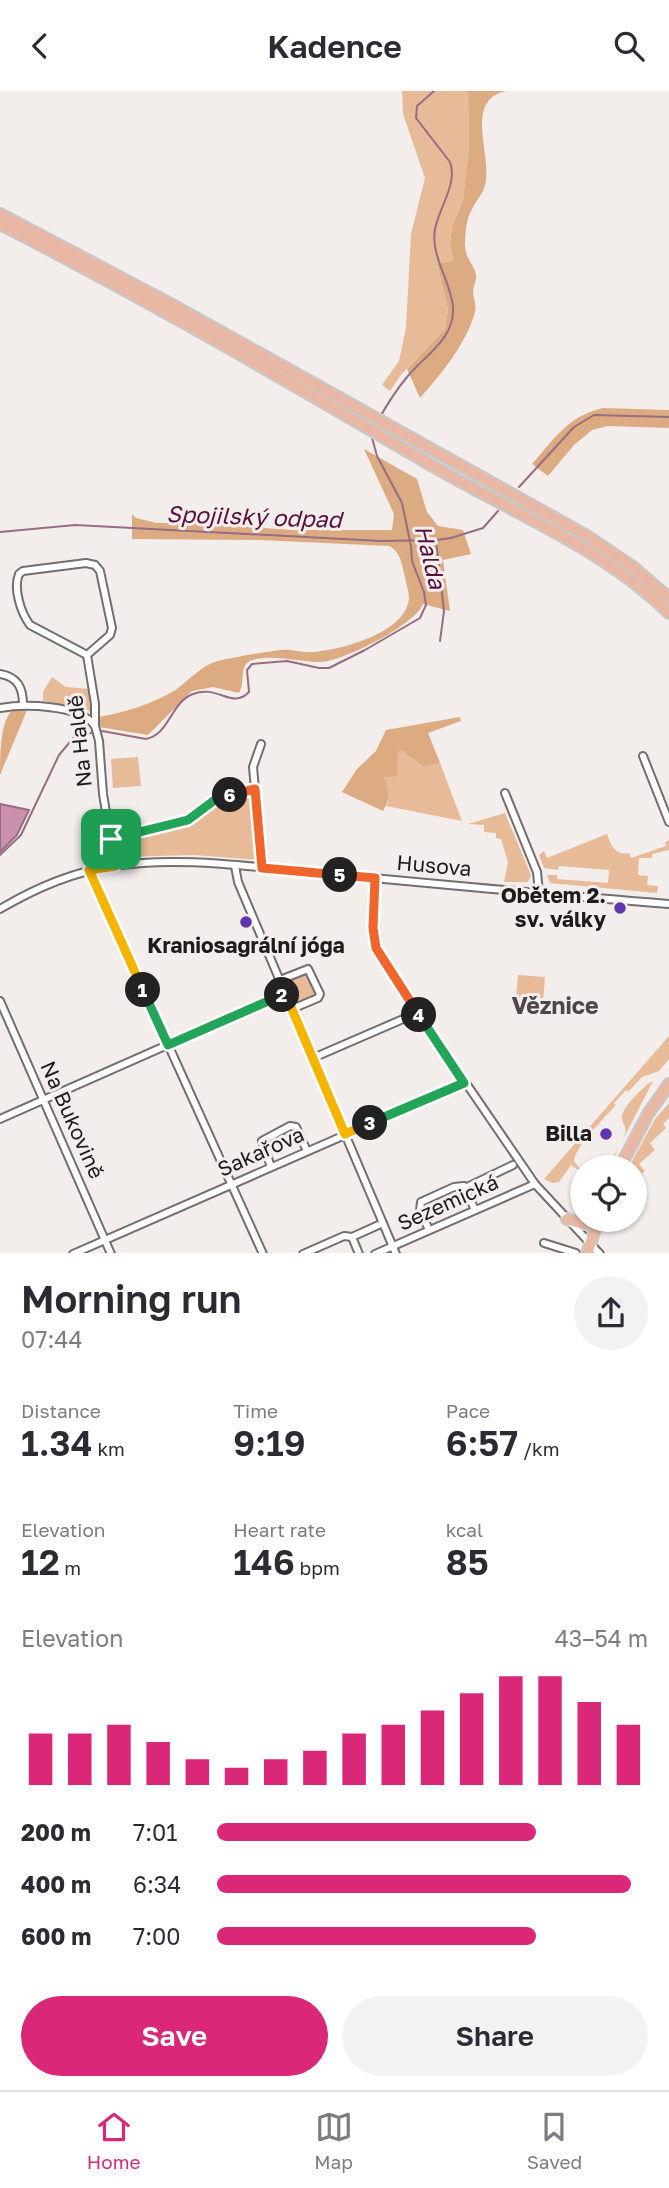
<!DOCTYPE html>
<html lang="en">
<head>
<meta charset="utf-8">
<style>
  :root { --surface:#fff; --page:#f2f2f3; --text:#2b2b33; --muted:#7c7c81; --line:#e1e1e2; --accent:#db2777 }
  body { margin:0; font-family:"Golos Text",sans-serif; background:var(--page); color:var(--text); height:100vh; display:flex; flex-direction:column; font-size:26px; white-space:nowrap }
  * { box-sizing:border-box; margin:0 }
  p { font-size:23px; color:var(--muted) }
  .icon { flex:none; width:38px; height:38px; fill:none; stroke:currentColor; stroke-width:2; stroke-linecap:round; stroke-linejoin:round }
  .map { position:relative; height:1162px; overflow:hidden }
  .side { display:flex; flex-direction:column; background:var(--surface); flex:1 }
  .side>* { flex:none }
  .buttons { position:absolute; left:570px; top:1064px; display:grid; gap:14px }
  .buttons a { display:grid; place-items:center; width:77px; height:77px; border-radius:50%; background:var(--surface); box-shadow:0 2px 5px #0004; font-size:35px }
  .pin { position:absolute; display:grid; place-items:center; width:60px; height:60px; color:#fff; margin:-30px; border-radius:14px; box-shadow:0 4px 10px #0006 }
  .km { position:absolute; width:35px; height:35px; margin:-18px; border-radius:50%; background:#222; color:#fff; font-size:19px; line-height:35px; text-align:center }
  .round { display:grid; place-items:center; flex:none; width:74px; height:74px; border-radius:37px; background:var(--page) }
  .head { display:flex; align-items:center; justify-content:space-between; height:119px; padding:0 21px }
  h1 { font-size:38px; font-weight:600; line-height:52px }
  .metrics { display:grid; grid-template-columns:repeat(3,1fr); gap:10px; height:119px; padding:7px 21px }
  .metrics div { display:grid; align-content:center }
  .metrics b { font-size:35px; font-weight:600 }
  .metrics small { font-size:19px; font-weight:400 }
  .metrics p { font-size:19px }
  .chart { height:196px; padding:14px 21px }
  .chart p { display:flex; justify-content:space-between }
  .chart svg { width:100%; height:126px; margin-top:7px; stroke:var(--accent); stroke-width:6 }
  .button { display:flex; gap:14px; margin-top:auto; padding:14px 21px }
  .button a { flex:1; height:80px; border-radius:42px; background:var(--accent); color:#fff; font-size:28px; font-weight:600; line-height:80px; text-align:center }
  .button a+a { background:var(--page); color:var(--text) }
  ul { padding:0 21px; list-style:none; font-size:23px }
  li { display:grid; grid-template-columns:112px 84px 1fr; align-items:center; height:52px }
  li i { height:18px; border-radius:9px; background:var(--accent) }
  header { display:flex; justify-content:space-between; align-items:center; height:91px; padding:0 21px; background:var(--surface); font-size:32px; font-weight:600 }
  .menu { display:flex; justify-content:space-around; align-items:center; height:98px; border-top:2px solid var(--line); background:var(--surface); font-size:19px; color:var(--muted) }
  .menu a { display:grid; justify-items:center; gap:4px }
  .menu .active { color:var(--accent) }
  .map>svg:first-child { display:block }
</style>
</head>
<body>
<header><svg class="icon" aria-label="back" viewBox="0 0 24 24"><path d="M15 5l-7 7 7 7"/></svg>Kadence<svg class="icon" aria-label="search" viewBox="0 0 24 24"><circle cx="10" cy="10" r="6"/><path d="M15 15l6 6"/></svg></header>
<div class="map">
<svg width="669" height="1163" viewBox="0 0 669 1163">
  <rect width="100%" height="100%" fill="#f3edec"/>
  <g fill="#e7bb98">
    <path d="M402,0H468L469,56L463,109L452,136L450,152L453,170L437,174L448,219L445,238L400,285L390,300L382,294L399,270L406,237L411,143L425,87L403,23Z"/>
    <path d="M52,586L66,596L90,598L92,624L88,619L43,610V601Z"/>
    <path d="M398,660H402L424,676L440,672L462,730L386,715L388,711L384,686L398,673L396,668Z"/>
    <path d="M138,666L141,695L113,697L111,668Z"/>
    <path d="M247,702L253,710L259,769L194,764L116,766L115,756L118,750L194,729L218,710Z"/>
    <path d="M505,722L531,784L528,791H504L508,771L501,748L496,747V742L484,741V734L468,733Z"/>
    <path d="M607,743C611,754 615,765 629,762L631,767L666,755L665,751L669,749V759L652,763V767H639L638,784L648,785L647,794L658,795L657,802L550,792L547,784H557V788L608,792L609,779L559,775L558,779L544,777L539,764L544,760L547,767Z"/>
    <path d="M305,880L317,906L297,914L286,888Z"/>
    <path d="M518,884L545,886L543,910L516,908Z"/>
    <path d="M669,945V968L659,980L642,986L628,1001L626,999L614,1012L616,1014C606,1025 574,1057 574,1070L583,1082L571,1074L559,1091L552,1092L544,1088Z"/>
    <path d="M653,990L609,1076H604C612,1067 621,1056 625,1043C627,1036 623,1034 622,1027C620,1019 645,993 653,990Z"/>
    <path d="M669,1012V1027L663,1033L666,1037L650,1052L655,1059L639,1073L645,1080L635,1089V1076H629L655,1028Z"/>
  </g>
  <g fill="#ddab81">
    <path d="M468,0H506C465,9 490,60 486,89C485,101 477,108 472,118C466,128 465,143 465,155C466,169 474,173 476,184C477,189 473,195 473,200C473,207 477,214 475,221C466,253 442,282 420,307L407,278L445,238L448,219L437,173L453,170L450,152L452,136L463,109L469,56Z"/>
    <path d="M603,317L669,319V337L607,335L592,339L574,354L548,385L532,373C555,347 568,325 603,317Z"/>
    <path d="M364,358L417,388L427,421L438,435L463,439L471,463L443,469L450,520L423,513C415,534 345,569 322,571C306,572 262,560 247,572C240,578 245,593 239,602L213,596L192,600L148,644L99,636V626C126,621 149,614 174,600C188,591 201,574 218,570C236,566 262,561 281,559C291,558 302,562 313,561C340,559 407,542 409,507C409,500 406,493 405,486C402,474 401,461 389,455L259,449L132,448V423L136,427L157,432H194L292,439H392L394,423Z"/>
    <path d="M17,617L27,619L0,684C0,665 0,621 17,617Z"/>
    <path d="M460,626L461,630L428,642L440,672L424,676L402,660H398L397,685L384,686C388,700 391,706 383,720L342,701L357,678L376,660L386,639Z"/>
  </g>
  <path fill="#cb90ad" stroke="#976d81" stroke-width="2" d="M0,713L29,719L17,744L0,761Z"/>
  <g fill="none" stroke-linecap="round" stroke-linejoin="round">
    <g stroke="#976d81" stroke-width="2">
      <path d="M380,326C388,312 397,298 407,286C425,264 455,248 453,216C451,190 430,165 435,138C439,117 458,92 450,71L416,27L417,15L434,0"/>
      <path d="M519,396L574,336L594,324L669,326"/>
      <path d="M0,441L75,434L381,450L436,449L451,447L483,437L498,420"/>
      <path d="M436,450L444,520L440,550"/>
      <path d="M0,764L21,744L59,664L75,645L102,640L146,648C169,644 171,611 193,603C218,593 232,619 249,601L247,579L252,573L287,570L319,577H329L365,559L420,527L426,514L424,501L412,470L411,455L402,412L377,365L371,343"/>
    </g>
    <defs>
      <g id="street">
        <path d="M86,472L95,474L100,480L112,537L110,544L87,564L30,534C21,522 13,498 19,483L23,480Z"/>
        <path d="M87,564L95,613V635L99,650L103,703L115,775"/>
        <path d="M0,583C18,586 23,597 23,614"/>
        <path d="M0,617C23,613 80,613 95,635"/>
        <path d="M261,653L253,676L262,777"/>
        <path d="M643,665L669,731"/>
        <path d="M505,702L537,781L539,802"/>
        <path d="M111,748L189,729L219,707L255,698"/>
        <path d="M235,775L238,791L396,1163"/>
        <path d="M89,779L263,1163"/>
        <path d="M375,787C373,814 368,843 381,868L535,1093L600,1163"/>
        <path d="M0,818C34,798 69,782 108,776C177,764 251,776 320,782C436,793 553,804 669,813"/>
        <path d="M280,889L308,878L320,903L318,907L292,918"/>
        <path d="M0,910L111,1163"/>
        <path d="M313,967L417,922"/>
        <path d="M0,1028L285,902"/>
        <path d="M271,1076L262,1050L290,1035L296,1036L307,1060"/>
        <path d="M465,1097L513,1074"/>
        <path d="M429,1139L420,1119L421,1111L454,1096L464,1095L475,1119"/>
        <path d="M352,1146L359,1163"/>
        <path d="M544,1152L576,1162"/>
        <path d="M73,1163L464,992"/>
        <path d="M303,1163L344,1145L352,1146L383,1132"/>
        <path d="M375,1163L535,1093"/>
      </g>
      <g id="primary">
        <path d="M0,123L178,217L587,445L633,476L669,507"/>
        <path d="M0,133C147,208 289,291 431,374C511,421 602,456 669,522"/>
        <path d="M620,1076L648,1023L669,993"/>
        <path d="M567,1128L583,1133L595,1129"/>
        <path d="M587,1163L598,1129"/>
      </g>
    </defs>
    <use href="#street" stroke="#746e6e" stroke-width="10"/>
    <use href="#primary" stroke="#c9c8c8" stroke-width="14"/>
    <use href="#street" stroke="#fff" stroke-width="6"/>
    <use href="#primary" stroke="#e8b8a4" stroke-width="10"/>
  </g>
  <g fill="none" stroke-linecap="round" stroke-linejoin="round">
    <defs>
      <path id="split-1" d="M111,748L115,775L89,779L143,899"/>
      <path id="split-2" d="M143,899L168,954L282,904"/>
      <path id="split-3" d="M282,904L285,902L345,1043L370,1032"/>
      <path id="split-4" d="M370,1032L464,992L419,924"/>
      <path id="split-5" d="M340,784L375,787L373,837L376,857L419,924"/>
      <path id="split-6" d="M230,704L255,698L262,777L340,784"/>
      <path id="split-7" d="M111,748L188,729L216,708L230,704"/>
    </defs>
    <use href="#split-1" stroke="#fff" stroke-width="14"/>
    <use href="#split-2" stroke="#fff" stroke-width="14"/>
    <use href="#split-3" stroke="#fff" stroke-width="14"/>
    <use href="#split-4" stroke="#fff" stroke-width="14"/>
    <use href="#split-5" stroke="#fff" stroke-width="14"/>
    <use href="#split-6" stroke="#fff" stroke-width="14"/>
    <use href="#split-7" stroke="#fff" stroke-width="14"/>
    <use href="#split-1" stroke="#f5b400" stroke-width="9"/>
    <use href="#split-2" stroke="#22a559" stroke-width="9"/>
    <use href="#split-3" stroke="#f5b400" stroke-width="9"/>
    <use href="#split-4" stroke="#22a559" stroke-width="9"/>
    <use href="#split-5" stroke="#f0652b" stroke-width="9"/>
    <use href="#split-6" stroke="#f0652b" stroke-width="9"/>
    <use href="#split-7" stroke="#22a559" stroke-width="9"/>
  </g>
  <g fill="#6036ae" stroke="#f3edec" stroke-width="2.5">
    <circle cx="620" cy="817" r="7"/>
    <circle cx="246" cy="831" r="7"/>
    <circle cx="606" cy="1043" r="7"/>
  </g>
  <g text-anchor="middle" stroke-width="6" stroke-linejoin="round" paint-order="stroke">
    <g font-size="21" fill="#1d1b1b" stroke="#f3edec">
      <text transform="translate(80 650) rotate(-96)" y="7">Na Haldě</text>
      <text transform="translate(434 775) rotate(5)" y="7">Husova</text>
      <text transform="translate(72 1029) rotate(66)" y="7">Na Bukovině</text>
      <text transform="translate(261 1061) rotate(-24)" y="7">Sakařova</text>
      <text transform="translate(448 1112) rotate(-24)" y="7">Sezemická</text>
    </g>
    <g font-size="21" font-weight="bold" fill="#1d1b1b" stroke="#f3edec" text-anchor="end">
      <text x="606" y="812">Obětem 2.<tspan x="606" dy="24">sv. války</tspan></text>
      <text x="246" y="862" text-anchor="middle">Kraniosagrální jóga</text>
      <text x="592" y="1050">Billa</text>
    </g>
    <g font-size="23" font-style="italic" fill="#57113c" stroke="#f3edec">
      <text transform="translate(254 426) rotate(2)" y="8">Spojilský odpad</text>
      <text transform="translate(430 466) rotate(76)" y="8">Halda</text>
    </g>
    <g font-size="23" font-weight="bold" fill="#4d4847" stroke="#f3edec">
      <text x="555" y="923">Věznice</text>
    </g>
  </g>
</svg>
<div class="buttons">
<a><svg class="icon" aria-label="locate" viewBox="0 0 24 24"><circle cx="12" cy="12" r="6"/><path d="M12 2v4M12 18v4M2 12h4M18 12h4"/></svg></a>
</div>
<div class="pin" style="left:111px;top:748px;background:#1e9e55"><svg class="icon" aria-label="arrive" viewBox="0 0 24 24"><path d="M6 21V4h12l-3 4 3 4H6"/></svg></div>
<b class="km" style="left:143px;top:899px">1</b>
<b class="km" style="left:282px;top:904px">2</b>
<b class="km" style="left:370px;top:1032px">3</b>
<b class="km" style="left:419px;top:924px">4</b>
<b class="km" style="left:340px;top:784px">5</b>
<b class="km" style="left:230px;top:704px">6</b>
</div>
<section class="side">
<div class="head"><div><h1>Morning run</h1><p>07:44</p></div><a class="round"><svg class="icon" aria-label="share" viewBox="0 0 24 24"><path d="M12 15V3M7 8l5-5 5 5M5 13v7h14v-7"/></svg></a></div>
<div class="metrics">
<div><p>Distance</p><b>1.34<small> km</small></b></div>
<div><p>Time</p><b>9:19</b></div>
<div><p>Pace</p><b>6:57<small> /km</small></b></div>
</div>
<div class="metrics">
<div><p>Elevation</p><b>12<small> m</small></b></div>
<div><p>Heart rate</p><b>146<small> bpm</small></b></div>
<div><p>kcal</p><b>85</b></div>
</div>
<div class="chart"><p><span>Elevation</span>43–54 m</p>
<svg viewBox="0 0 160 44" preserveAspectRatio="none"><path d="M5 44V26M15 44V26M25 44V23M35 44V29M45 44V35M55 44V38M65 44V35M75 44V32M85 44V26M95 44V23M105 44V18M115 44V12M125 44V6M135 44V6M145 44V15M155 44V23"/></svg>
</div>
<ul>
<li><b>200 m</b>7:01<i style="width:74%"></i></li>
<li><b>400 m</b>6:34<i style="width:96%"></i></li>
<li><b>600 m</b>7:00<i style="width:74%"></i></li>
</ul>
<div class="button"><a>Save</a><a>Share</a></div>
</section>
<nav class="menu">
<a class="active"><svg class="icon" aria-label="home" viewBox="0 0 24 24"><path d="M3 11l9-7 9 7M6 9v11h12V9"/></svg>Home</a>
<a><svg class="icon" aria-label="map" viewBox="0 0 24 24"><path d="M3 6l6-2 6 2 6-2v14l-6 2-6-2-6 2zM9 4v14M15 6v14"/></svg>Map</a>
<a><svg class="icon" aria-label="saved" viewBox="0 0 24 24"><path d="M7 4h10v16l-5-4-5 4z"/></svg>Saved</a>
</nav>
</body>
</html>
